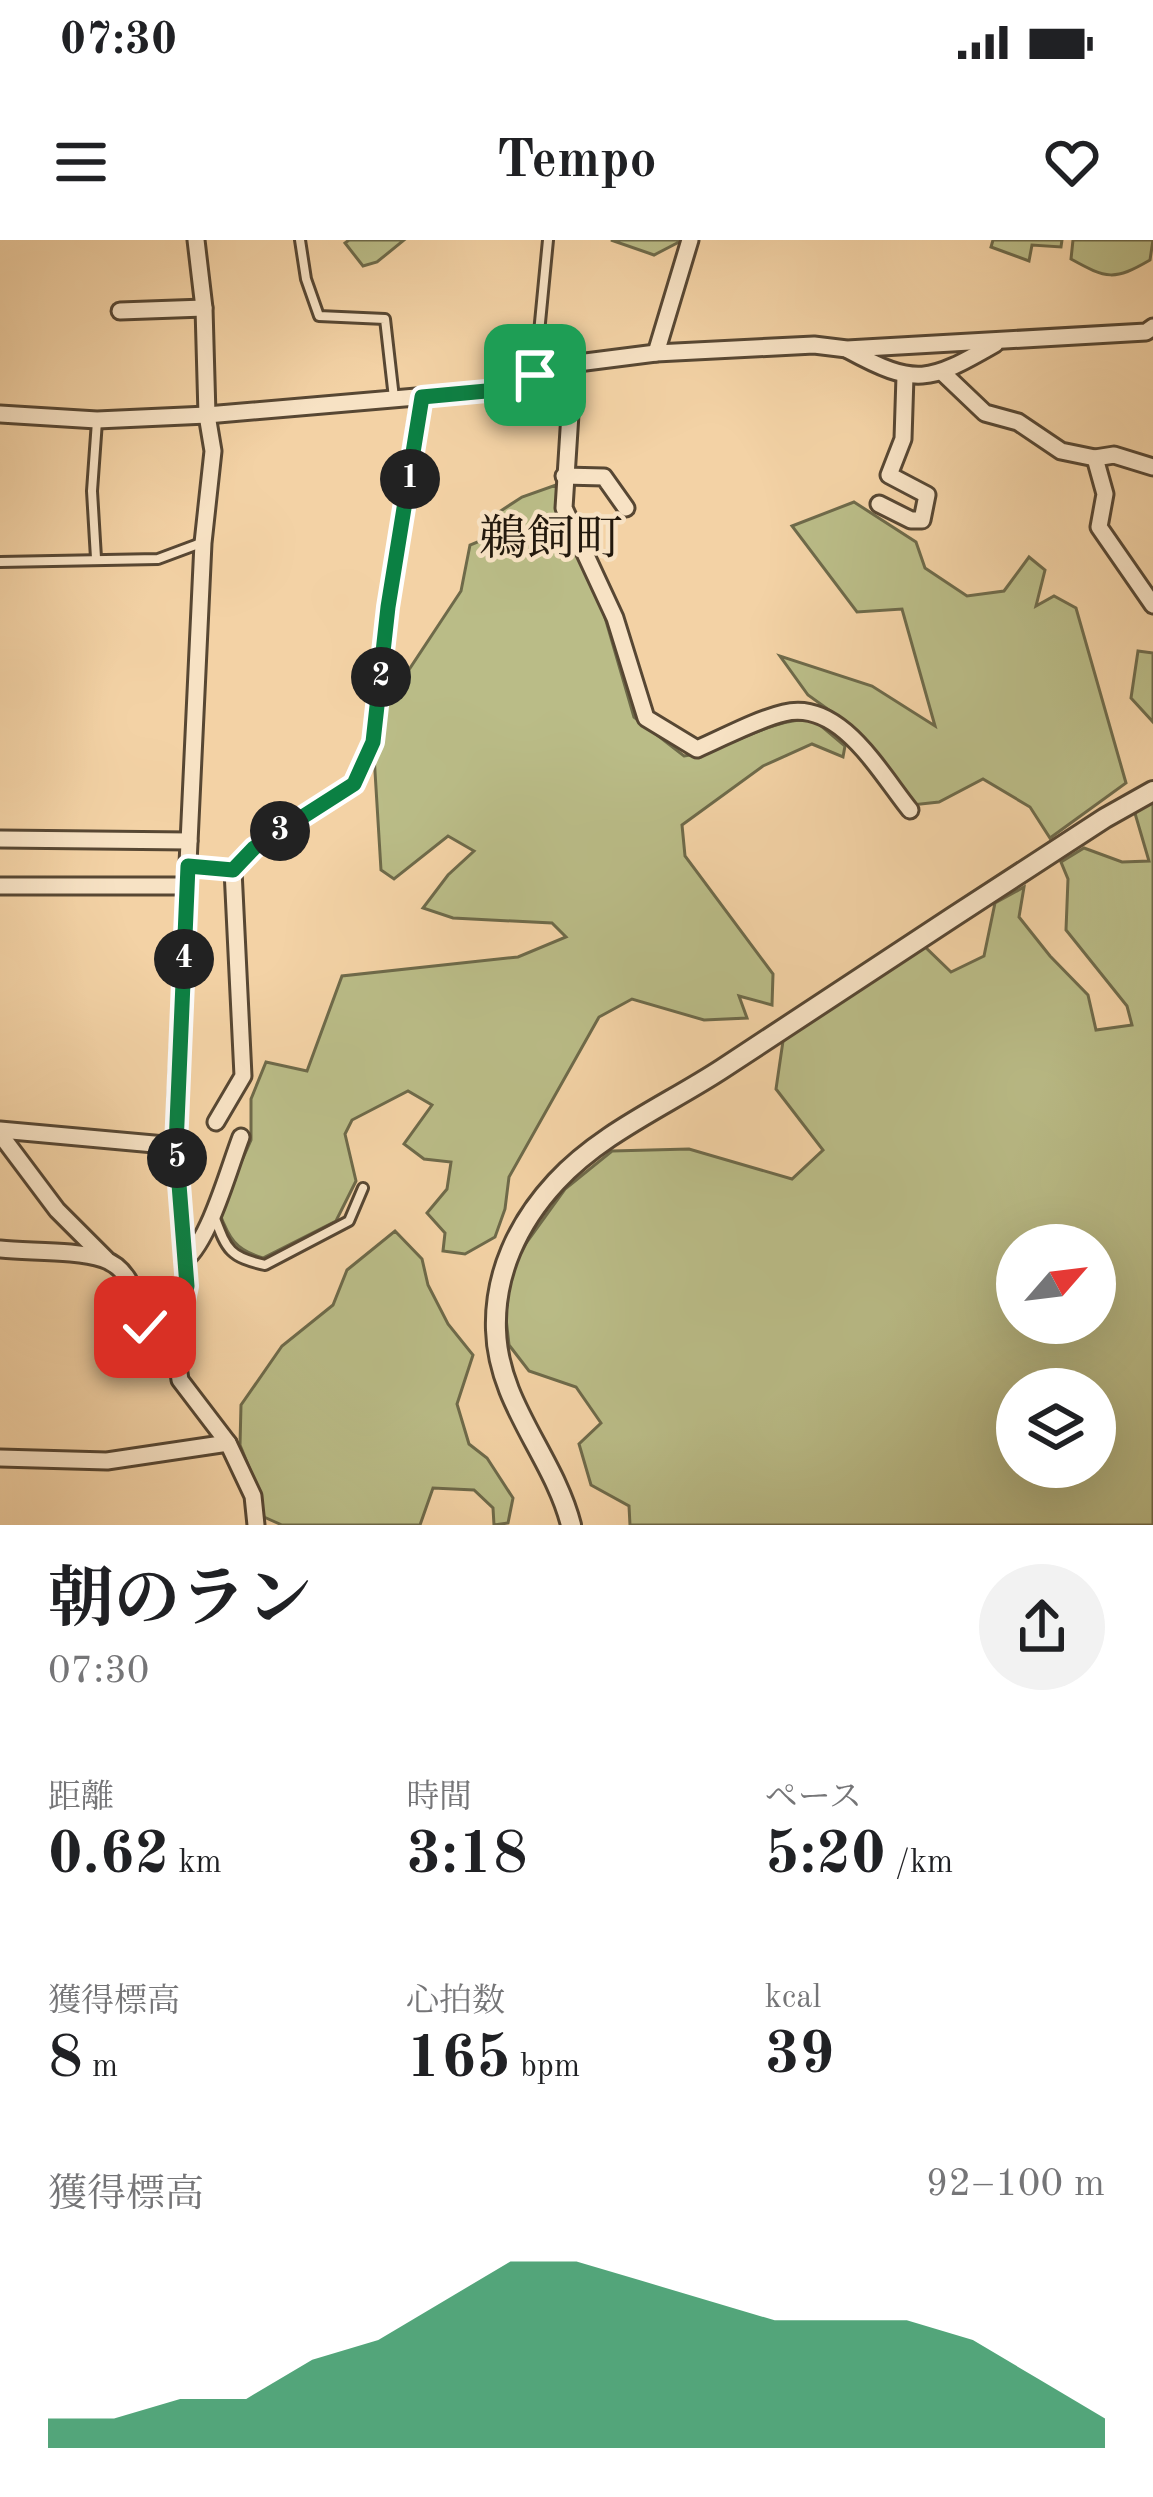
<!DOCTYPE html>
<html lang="ja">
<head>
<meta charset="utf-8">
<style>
  :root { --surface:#fff; --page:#f2f2f2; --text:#202124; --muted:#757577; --accent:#0b8043 }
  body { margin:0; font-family:"Old Standard TT","Noto Serif JP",serif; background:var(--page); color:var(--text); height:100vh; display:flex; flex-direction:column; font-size:45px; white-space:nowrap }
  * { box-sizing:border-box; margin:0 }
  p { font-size:39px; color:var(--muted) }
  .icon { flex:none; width:66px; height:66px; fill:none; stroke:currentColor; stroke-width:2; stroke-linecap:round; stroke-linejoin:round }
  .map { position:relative; height:1285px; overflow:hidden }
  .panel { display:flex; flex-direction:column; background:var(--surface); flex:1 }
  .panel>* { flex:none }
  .needle { width:78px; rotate:62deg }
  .fabs { position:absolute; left:996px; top:984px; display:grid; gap:24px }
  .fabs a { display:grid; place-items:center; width:120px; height:120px; border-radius:50%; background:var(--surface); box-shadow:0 12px 48px #0002; font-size:60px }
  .pin { position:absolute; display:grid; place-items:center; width:102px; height:102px; color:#fff; margin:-51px; border-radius:24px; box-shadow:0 6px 18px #0006 }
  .km { position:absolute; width:60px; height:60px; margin:-30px; border-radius:50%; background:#222; color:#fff; font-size:33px; line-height:60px; text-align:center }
  .round { display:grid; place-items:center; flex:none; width:126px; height:126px; border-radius:63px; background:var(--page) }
  .summary { display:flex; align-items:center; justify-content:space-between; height:204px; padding:0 48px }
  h1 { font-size:66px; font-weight:700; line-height:90px }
  .stats { display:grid; grid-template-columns:repeat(3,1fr); gap:18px; height:204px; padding:12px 48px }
  .stats div { display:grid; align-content:center }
  .stats b { font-size:60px; font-weight:700 }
  .stats small { font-size:33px; font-weight:400 }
  .stats p { font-size:33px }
  .chart { height:336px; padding:24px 48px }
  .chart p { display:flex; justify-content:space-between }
  .chart svg { width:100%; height:216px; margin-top:12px; fill:var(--accent); opacity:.7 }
  .status { display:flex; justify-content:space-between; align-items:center; height:84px; padding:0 60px; background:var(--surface); direction:ltr }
  .status svg { height:33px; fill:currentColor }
  header { display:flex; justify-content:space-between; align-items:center; height:156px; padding:0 48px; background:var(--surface); font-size:54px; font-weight:700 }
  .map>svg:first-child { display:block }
</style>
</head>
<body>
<div class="status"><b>07:30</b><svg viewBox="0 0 49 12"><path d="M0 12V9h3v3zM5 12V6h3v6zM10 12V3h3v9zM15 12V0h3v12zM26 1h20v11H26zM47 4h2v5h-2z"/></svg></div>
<header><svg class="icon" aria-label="menu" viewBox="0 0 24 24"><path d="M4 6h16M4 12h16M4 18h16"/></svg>Tempo<svg class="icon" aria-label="heart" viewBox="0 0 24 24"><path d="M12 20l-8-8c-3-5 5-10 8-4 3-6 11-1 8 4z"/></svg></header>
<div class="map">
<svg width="1153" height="1285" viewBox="0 0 1153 1285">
  <rect width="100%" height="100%" fill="#f3d2a5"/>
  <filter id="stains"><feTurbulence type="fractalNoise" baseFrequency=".00167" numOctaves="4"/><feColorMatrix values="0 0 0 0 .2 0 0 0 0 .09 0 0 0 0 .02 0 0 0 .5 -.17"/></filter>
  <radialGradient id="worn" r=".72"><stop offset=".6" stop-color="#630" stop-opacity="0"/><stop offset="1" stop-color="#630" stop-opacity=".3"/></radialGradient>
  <g fill="#babc87" stroke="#6e6a4a" stroke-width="3" fill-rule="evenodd">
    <path d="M349,0H404L377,22L363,26L345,3Z"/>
    <path d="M611,0H683L654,15Z"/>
    <path d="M993,0H1062L1061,7L1032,5L1029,21L991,7Z"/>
    <path d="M1073,0H1153L1150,20C1114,41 1107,39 1071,19Z"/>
    <path d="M556,245L565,285L602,367L634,477L684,516C732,510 762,480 813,479L845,506L843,517L812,504L763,526L682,585L685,616L773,734L772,765L739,756L747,778L704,780L632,759L599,777L509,937L505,969L495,997L465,1014L443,1011L445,993L427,973L447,949L451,922L424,919L404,904L432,865L408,851L352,880L345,894L356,941L336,981L263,1018C235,1010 229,998 219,972L251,900V859L266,822L307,831L342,736L518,717L566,697L552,683L453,678L423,668L448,635L474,611L448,596L394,639L381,630L374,515L389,460L461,351L470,305L497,294L496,274L522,257Z"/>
    <path d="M854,262L916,302L925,328L967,356L1004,351L1029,317L1045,330L1036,366L1054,356L1076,368L1126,543L1050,598L1030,567L983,539L939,562L912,565L843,480L808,455L780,416L872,446L935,486L902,369L857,372L792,286Z"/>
    <path d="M1138,411L1153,413V482L1131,458Z"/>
    <path d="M1153,559V1285H630L629,1266L591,1245L579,1204L601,1183L576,1147L529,1131L509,1105L505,1069L516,1017L565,949L612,911L689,909L792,939L823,910L776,849L783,801L846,754L924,706L951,732L984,716L995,663L1024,647L1019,677L1050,716L1088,755L1096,790L1132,785L1127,766L1066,690L1068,639L1061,622L1084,608L1122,622L1149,621L1134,570ZM1017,1005H1095V1083H1017ZM1017,1149H1095V1227H1017Z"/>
    <path d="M395,991L422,1019L428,1045L448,1084L473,1115L457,1164L469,1204L487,1218L513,1258L508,1283L494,1285L493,1268L474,1250L433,1248L420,1285H282L264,1277L259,1252L240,1205L241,1165L282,1106L333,1065L347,1030Z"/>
  </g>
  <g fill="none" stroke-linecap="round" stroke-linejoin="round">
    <defs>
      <g id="service">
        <path d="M300,0L306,39L319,76L385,79L394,158"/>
        <path d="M535,134L548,0"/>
        <path d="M96,318L92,251L97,181"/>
        <path d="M0,322L158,319L201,303"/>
        <path d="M214,976C227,1010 229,1017 265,1025L349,981L363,948"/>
      </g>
      <g id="minor">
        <path d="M196,0L204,68L207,175L213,211L203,303L177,859L176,906L187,1046L175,1105L180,1140L228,1203L253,1256L256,1285"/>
        <path d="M120,71L204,68"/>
        <path d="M848,110C916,147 929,142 995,104"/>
        <path d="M656,113L690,0"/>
        <path d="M562,125L570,174L564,268L615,378L646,478L697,509C725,497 755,480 784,473C840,459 880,533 910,570"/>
        <path d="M942,132L985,173L1018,182L1061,211L1095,218L1114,215L1153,227"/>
        <path d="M0,174L97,180L207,175L497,150L562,125L656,113L814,105L847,109L1146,92L1153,87"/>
        <path d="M1095,218L1105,254L1099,287L1153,365"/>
        <path d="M564,236L604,237L626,268"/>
        <path d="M879,264L911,280H922L927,255L889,235L903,199L905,136"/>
        <path d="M0,599L189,601"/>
        <path d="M188,626L233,630"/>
        <path d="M0,646H187"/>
        <path d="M216,882L243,836L233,630L254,608L354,544L373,501L388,367L421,157"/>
        <path d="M0,890L176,906"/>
        <path d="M0,894L57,970L106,1019"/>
        <path d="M0,1009C30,1012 76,1010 103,1019C151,1035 129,1106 177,1117"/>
        <path d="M185,1020C210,999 229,928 241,897"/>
        <path d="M0,1218L107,1221L228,1203"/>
      </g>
      <path id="tertiary" d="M571,1285C554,1217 498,1164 496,1090C494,1034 518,983 556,942C601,893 667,865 722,829C849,745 977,661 1105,578L1153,551"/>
    </defs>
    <use href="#service" stroke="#574733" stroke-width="14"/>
    <use href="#minor" stroke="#574733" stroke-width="21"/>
    <use href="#tertiary" stroke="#574733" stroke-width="24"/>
    <use href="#service" stroke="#f7e2c4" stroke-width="8"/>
    <use href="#minor" stroke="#f7e2c4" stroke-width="15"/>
    <use href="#tertiary" stroke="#f7e2c4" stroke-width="18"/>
  </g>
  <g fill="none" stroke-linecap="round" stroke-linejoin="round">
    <defs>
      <path id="route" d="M145,1087L156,1107L177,1118L175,1105L187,1046L176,906L188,626L233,630L254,608L354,544L373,502L388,367L422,157L497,150L535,135"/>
    </defs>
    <use href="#route" stroke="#fff" stroke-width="24"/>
    <use href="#route" stroke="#0b8043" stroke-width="15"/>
  </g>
  <g text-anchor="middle" stroke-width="9" stroke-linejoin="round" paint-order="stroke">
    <g font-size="48" fill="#23190d" stroke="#f7e2c4">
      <text x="551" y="314">鵜飼町</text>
    </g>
  </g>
  <rect width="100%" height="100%" filter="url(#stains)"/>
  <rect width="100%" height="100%" fill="url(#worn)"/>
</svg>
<div class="fabs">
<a><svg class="needle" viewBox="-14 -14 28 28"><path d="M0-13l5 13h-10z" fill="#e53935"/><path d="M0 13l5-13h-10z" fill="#757577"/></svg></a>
<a><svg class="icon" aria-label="layers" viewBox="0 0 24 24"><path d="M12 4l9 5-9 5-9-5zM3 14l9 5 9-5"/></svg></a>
</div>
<div class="pin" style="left:535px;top:135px;background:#1e9e55"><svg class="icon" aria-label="arrive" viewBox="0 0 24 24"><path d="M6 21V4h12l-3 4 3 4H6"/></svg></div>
<div class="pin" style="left:145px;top:1087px;background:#d93025"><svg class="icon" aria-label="check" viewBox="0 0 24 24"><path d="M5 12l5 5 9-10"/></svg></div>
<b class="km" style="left:410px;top:239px">1</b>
<b class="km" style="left:381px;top:437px">2</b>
<b class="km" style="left:280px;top:591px">3</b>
<b class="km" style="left:184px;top:719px">4</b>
<b class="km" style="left:177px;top:918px">5</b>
</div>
<section class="panel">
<div class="summary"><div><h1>朝のラン</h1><p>07:30</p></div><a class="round"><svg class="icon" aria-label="share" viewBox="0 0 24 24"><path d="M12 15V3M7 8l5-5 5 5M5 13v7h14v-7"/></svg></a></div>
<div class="stats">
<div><p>距離</p><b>0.62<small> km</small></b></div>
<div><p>時間</p><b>3:18</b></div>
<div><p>ペース</p><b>5:20<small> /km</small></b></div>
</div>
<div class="stats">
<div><p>獲得標高</p><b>8<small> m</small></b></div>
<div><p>心拍数</p><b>165<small> bpm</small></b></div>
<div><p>kcal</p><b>39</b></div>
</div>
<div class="chart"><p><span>獲得標高</span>92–100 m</p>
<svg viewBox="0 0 160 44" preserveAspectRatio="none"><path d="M0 44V38L10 38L20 34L30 34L40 26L50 22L60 14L70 6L80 6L90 10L100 14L110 18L120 18L130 18L140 22L150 30L160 38V44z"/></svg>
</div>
</section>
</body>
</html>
